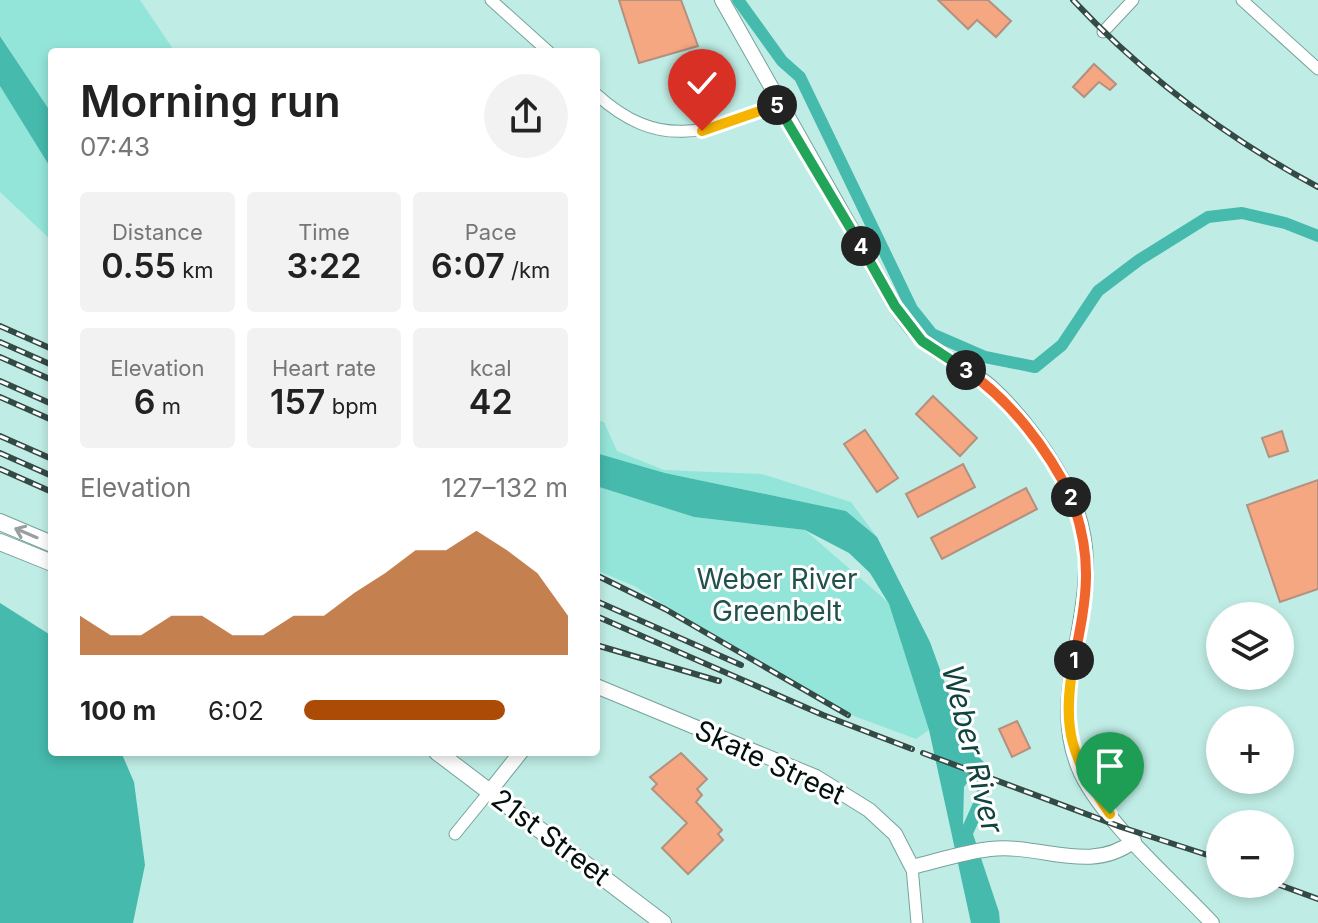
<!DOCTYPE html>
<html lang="en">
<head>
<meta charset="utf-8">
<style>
  :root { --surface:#fff; --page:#f2f2f2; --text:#222; --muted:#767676; --accent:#ac4b05 }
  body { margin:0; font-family:Inter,sans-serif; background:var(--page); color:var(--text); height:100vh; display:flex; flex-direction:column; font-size:30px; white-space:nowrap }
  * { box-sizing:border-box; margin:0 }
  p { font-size:26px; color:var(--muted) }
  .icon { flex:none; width:44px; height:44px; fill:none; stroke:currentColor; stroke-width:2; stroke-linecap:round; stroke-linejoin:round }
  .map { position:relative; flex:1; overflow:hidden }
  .sheet { position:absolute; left:48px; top:48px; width:552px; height:708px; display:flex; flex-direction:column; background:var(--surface); border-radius:8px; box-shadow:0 4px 12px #0003 }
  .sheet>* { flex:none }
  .buttons { position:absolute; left:1206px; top:602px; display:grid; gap:16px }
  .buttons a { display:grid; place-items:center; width:88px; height:88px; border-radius:50%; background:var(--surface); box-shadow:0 4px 12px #0003; font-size:40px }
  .pin { position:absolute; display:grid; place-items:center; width:68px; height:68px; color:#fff; margin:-82px -34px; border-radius:50% 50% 50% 0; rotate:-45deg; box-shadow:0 0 8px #0007 }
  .pin .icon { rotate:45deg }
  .km { position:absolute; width:40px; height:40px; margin:-20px; border-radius:50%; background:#222; color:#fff; font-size:22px; line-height:40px; text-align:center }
  .round { display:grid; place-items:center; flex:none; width:84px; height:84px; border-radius:42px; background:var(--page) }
  .summary { display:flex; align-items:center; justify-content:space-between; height:136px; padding:0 32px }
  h1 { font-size:44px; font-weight:600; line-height:60px }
  .figures { display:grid; grid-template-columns:repeat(3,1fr); gap:12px; height:136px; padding:8px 32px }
  .figures div { display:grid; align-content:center; border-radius:8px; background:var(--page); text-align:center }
  .figures b { font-size:34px; font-weight:600 }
  .figures small { font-size:22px; font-weight:400 }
  .figures p { font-size:22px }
  .chart { height:224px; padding:16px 32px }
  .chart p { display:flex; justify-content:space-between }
  .chart svg { width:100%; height:144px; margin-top:8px; fill:var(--accent); opacity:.7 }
  ul { padding:0 32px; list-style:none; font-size:26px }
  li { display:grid; grid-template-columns:128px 96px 1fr; align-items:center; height:60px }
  li i { height:20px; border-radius:10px; background:var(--accent) }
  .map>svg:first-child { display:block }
</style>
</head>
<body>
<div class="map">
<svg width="1318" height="923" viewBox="0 0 1318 923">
  <rect width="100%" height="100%" fill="#bfede5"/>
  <g fill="#94e5d9">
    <path d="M0,0H140L175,52H52V114L0,35Z"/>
    <path d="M0,86L51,165L52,241L0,192Z"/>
    <path d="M596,420L604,422L617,451L664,470L762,474L851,502L877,537L846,511L665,473L596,453Z"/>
    <path d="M596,486L694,517L805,530L889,603L929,730L916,739L824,705L634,586L596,570Z"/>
  </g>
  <g fill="#46baad" fill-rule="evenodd">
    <path d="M0,36L52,114V170L0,86Z"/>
    <path d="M596,453L665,473L846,511L877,537L930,642L968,747L985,763L988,802L973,834L999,912L1000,923H971L929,730L889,604L870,573L849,553L805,530L694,517L596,486ZM976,771L977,794L963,825L964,787Z"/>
    <path d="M0,603L52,636V752H121L134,782L145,865L133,923H0Z"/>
  </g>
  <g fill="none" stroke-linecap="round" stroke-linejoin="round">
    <path stroke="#46baad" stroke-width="12" d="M738,0L782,61L800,77L912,309L932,334L985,357L1035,367L1062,345L1098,291L1139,260L1208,217L1242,213L1285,223L1318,236"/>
  </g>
  <g fill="#f4a781" stroke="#b39080" stroke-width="2">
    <path d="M619,0H681L698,46L639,63Z"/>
    <path d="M938,0H988L1011,21L996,37L977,20L968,29Z"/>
    <path d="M1094,64L1116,84L1110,90L1099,82L1084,97L1073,87Z"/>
    <path d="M933,396L977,438L960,456L916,414Z"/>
    <path d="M865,430L898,478L877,492L844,444Z"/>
    <path d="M1282,431L1288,451L1269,457L1262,438Z"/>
    <path d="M963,464L975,487L918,517L906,494Z"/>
    <path d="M1318,480V589L1280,602L1247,505Z"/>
    <path d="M1026,488L1037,509L942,559L931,538Z"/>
    <path d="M1017,721L1030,748L1012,757L999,729Z"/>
    <path d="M681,753L707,779L697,789L702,795L696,802L722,830L718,834L723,840L688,874L662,848L687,823L652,789L657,784L650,777Z"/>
  </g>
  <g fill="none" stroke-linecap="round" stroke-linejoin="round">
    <defs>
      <g id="minor">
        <path d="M491,0L549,52"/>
        <path d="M1242,0L1318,69"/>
        <path d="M1103,32L1133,0"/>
        <path d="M596,94C660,152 707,132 780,104"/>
        <path d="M455,834L490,791"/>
        <path d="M912,867L917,923"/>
      </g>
      <g id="tertiary">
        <path d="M722,0L895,306C904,318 914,334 926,343C946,359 972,370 991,387C1022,415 1051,456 1070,494C1118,593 1039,683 1081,773C1105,823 1173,881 1212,923"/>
        <path d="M596,686L816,777L869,810L895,834L912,867C937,861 964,852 990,849C1040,843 1089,875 1134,841"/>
        <path d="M490,791L521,752"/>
      </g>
      <g id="secondary">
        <path d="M0,522L52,544"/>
        <path d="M0,542L52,563"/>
        <path d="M437,752L663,923"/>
      </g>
    </defs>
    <use href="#minor" stroke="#76a29b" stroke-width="13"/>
    <use href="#tertiary" stroke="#76a29b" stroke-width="16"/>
    <use href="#secondary" stroke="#76a29b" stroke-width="18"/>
    <use href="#minor" stroke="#fff" stroke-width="11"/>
    <use href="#tertiary" stroke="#fff" stroke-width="14"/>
    <use href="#secondary" stroke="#fff" stroke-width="16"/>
    <defs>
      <g id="rail">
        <path d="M1073,0C1144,76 1227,138 1318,187"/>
        <path d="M0,326L52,349"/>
        <path d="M0,342L52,365"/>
        <path d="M0,357L52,380"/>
        <path d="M0,381L52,404"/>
        <path d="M0,397L52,420"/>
        <path d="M0,436L52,459"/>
        <path d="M0,453L52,476"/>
        <path d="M0,469L52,492"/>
        <path d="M596,575L665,609L848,715"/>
        <path d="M596,601L741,665"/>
        <path d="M596,616L823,715L912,749"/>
        <path d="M596,645L719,681"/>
        <path d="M923,753L1121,827L1220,859"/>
        <path d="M1277,884L1318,899"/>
      </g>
    </defs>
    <use href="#rail" stroke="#334a46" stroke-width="6"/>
    <use href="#rail" stroke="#fff" stroke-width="3" stroke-dasharray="9" stroke-linecap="butt"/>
  </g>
  <defs><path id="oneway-shaft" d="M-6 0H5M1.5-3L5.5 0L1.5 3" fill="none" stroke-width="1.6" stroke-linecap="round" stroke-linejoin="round" transform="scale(2)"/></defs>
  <use stroke="#999f9e" href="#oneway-shaft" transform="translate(26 533) rotate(-157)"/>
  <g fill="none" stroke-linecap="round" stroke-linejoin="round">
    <defs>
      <path id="split-1" d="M1074,660C1061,729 1071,758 1110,814"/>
      <path id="split-2" d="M1071,497C1094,559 1087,596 1074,660"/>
      <path id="split-3" d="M966,370C1010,400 1048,449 1071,497"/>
      <path id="split-4" d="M861,246L895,306L922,341L966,370"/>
      <path id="split-5" d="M777,105L861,246"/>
      <path id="split-6" d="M702,131L777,105"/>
    </defs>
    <use href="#split-1" stroke="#fff" stroke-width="16"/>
    <use href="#split-2" stroke="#fff" stroke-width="16"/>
    <use href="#split-3" stroke="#fff" stroke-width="16"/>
    <use href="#split-4" stroke="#fff" stroke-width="16"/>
    <use href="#split-5" stroke="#fff" stroke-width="16"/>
    <use href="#split-6" stroke="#fff" stroke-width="16"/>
    <use href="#split-1" stroke="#f5b400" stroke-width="10"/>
    <use href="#split-2" stroke="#f0652b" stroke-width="10"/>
    <use href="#split-3" stroke="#f0652b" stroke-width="10"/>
    <use href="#split-4" stroke="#22a559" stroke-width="10"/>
    <use href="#split-5" stroke="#22a559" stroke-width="10"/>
    <use href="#split-6" stroke="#f5b400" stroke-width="10"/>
  </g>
  <g text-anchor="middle" stroke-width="6" stroke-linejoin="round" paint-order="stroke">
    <g font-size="28" fill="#20514b" stroke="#fff">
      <text x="777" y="589">Weber River<tspan x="777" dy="32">Greenbelt</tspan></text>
    </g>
    <g font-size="28" fill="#010f0d" stroke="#fff">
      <text transform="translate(770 762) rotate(25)" y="10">Skate Street</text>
      <text transform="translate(551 837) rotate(37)" y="10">21st Street</text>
    </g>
    <g font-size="30" font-style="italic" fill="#0f433e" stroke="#fff">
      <text transform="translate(972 749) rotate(76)" y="10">Weber River</text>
    </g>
  </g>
</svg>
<div class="buttons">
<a><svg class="icon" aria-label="layers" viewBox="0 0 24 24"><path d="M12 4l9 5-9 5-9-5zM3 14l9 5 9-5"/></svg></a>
<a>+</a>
<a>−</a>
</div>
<div class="pin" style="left:1110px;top:814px;background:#1e9e55"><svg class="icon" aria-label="arrive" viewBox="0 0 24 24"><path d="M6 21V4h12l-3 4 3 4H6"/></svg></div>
<div class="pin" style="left:702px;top:131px;background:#d93025"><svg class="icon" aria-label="check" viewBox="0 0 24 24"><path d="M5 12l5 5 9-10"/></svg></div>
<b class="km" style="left:1074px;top:660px">1</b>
<b class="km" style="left:1071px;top:497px">2</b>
<b class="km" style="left:966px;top:370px">3</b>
<b class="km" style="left:861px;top:246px">4</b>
<b class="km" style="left:777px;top:105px">5</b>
<section class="sheet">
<div class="summary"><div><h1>Morning run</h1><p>07:43</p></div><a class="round"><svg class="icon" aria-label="share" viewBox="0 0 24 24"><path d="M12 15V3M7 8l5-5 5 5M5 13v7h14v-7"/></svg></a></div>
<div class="figures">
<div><p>Distance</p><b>0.55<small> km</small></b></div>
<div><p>Time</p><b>3:22</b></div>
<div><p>Pace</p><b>6:07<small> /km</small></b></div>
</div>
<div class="figures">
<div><p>Elevation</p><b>6<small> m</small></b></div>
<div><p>Heart rate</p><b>157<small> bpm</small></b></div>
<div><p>kcal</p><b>42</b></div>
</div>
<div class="chart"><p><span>Elevation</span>127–132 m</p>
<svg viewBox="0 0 160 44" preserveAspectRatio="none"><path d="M0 44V32L10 38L20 38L30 32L40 32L50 38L60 38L70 32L80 32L90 25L100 19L110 12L120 12L130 6L140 12L150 19L160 32V44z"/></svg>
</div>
<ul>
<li><b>100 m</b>6:02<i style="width:76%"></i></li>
</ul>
</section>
</div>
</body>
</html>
